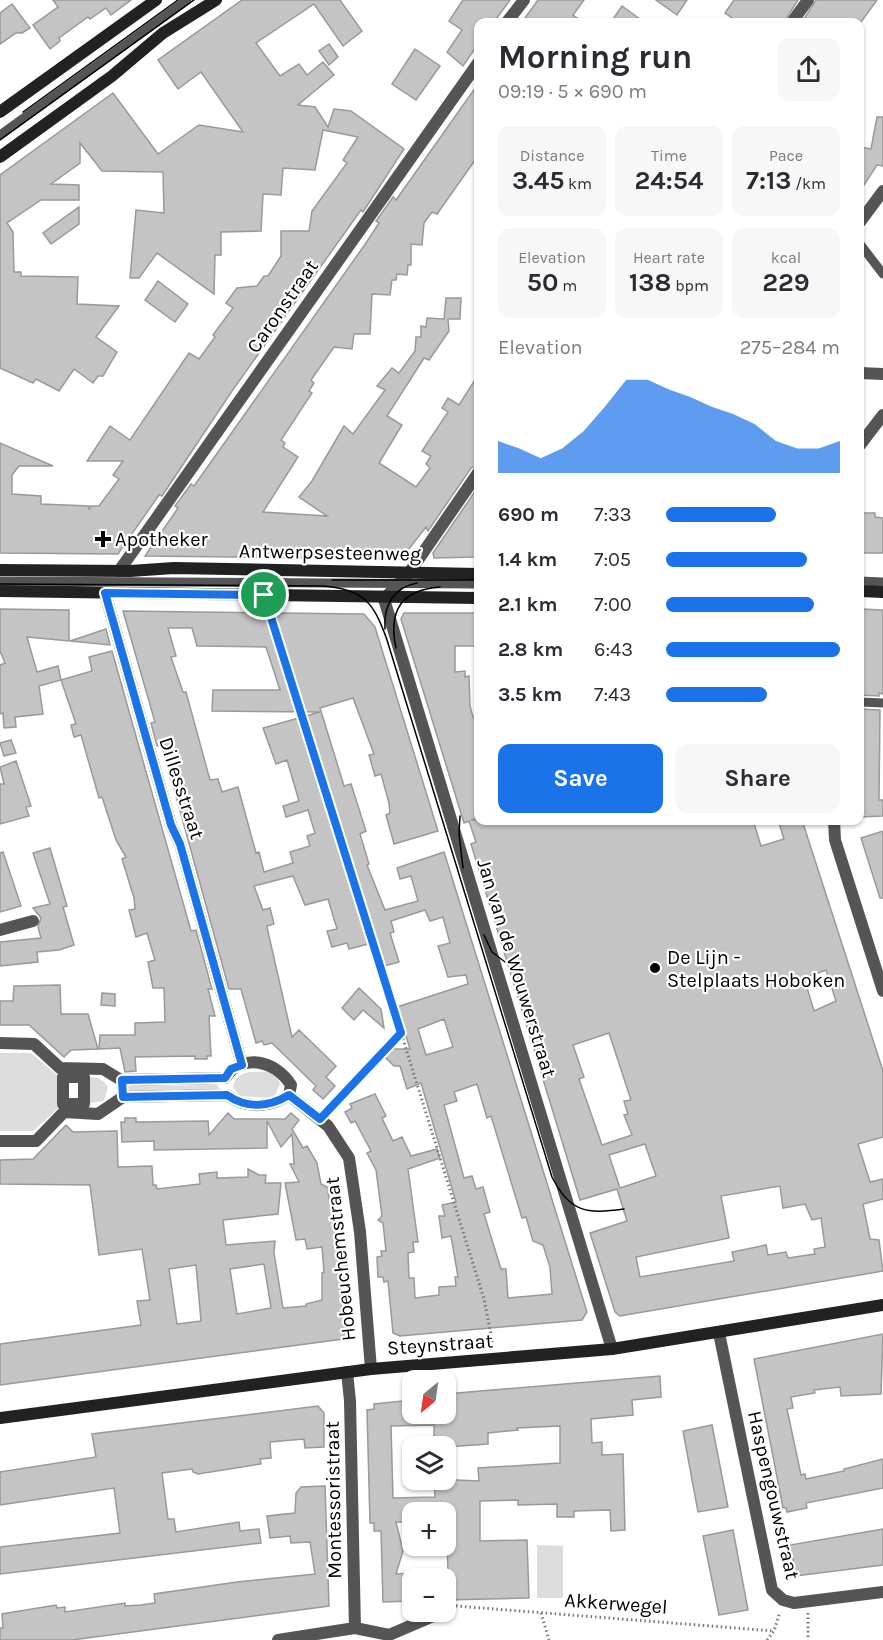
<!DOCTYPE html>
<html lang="en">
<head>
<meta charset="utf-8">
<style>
  :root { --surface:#fff; --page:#f7f7f7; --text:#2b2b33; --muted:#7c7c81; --accent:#1a73e8 }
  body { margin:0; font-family:Karla,sans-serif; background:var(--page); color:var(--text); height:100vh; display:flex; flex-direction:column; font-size:22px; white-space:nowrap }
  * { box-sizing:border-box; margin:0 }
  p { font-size:20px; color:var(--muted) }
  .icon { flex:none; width:33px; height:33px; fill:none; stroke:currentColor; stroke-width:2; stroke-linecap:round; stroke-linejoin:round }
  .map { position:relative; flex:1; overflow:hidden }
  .drawer { position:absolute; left:474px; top:18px; width:390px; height:807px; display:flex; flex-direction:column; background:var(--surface); border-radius:12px; box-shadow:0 2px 4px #0004 }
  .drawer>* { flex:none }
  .needle { width:39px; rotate:209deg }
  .fabs { position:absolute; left:402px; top:1370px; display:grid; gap:12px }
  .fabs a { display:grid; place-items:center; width:54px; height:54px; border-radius:12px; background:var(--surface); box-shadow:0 2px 4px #0004; font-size:30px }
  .pin { position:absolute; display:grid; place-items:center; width:51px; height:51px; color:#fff; margin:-26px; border:3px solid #fff; border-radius:50%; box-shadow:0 2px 6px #0007 }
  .round { display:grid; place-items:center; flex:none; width:63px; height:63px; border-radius:12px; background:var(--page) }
  .headline { display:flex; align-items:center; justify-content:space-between; height:102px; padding:0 24px }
  h1 { font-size:33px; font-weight:700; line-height:45px }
  .metrics { display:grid; grid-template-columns:repeat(3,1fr); gap:9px; height:102px; padding:6px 24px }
  .metrics div { display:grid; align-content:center; border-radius:12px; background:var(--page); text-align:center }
  .metrics b { font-size:26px; font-weight:700 }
  .metrics small { font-size:16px; font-weight:400 }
  .metrics p { font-size:16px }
  .chart { height:168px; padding:12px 24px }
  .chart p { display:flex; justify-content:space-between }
  .chart svg { width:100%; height:108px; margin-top:6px; fill:var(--accent); opacity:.7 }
  .primary-button { display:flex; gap:12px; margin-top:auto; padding:12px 24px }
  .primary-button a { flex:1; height:69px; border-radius:12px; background:var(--accent); color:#fff; font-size:24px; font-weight:700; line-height:69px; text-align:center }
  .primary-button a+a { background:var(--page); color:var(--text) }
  ul { padding:0 24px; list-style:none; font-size:20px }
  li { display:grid; grid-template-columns:96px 72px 1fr; align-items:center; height:45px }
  li i { height:15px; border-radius:8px; background:var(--accent) }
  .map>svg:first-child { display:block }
</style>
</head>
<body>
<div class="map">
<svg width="883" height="1640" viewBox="0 0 883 1640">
  <rect width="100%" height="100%" fill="#fff"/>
  <g fill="#dcdcdc">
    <path d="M0,1053H31L58,1076L63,1104L33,1131H0Z"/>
    <path d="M268,1072L278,1078L280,1084L275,1095L270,1098L240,1096L233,1087C237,1069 253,1072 268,1072Z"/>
    <path d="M84,1077C94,1077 102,1077 108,1087L104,1101L84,1104Z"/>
    <path d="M217,1085L220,1089L217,1091H125V1089L127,1086Z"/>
    <path d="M537,1545L563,1546V1598H537Z"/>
  </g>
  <g fill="#c4c4c4" stroke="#999" stroke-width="1.5" fill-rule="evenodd">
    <path d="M53,0H131L111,15L106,8L90,19L88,17L59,38L60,41L50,49L33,25L58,7Z"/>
    <path d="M242,0H340L362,31L343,46L314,4L256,43L280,76L299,64L307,75L323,62L334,75L298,105L315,107L328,127L334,109L351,111L404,149L363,212L361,210L232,391L162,496L159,495L118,554L0,553V443L53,466H19L12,475V494L41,496V504L89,506V510L91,506H99L119,479L113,475L123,461H87L110,426L130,440L189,353L199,359L215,337L213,335L233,308L226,303L237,288L257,286L264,276H268L281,256V231H309L312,211L347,163L343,160L358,137L323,130L315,170L283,168L281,195L263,194L261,231L221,232V255H215L214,294L157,253L139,278H130L136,210L164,213L163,172L102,171L80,143V163L51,184L79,185V200H41L7,223L13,232L14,272H21V276L78,277L77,304L119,306L96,337L117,352L103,376H98L93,383L74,369L59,391L36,379L33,383L0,368V175L113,93L158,154L199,125L243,132L201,72L178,89L158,60Z"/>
    <path d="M463,0H510L494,22H478V44L463,66L447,52L462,30L449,21Z"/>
    <path d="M538,0H584L573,15L583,22H522Z"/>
    <path d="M656,0H687L677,15Z"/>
    <path d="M734,0H798L784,22H738L725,13Z"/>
    <path d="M816,0H877L861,22H802Z"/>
    <path d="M12,4L30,28L22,33H16L0,44V13Z"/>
    <path d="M622,6L644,22H611Z"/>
    <path d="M329,44L338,57L329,65L319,51Z"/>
    <path d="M415,49L440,66L416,100L392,84Z"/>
    <path d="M478,84V156L437,214L432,212L424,223L422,245L411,244V265H408L407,275L397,274L396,280H392L390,295L372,294L370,334H354L352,349L334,347L311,380L314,383L309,391L312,393L281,440L285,443L283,447L298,457L263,512L327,516L299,497L312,481L344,426L353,434L385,390L377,386L392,368L399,373L415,351L416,337H421V326L426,327L427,318L444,319L446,298H461L460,319H448L449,331L429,360L424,358L387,416L402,425L379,463L416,487L430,468L426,464L431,456L422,451L448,412L442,408L448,398L459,405L478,375V465L471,468L428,531L426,527L401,559L145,556L178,508L175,506L191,484L194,486L366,243L379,223L376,221L393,197L396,200Z"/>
    <path d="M877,117H883V166L877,165L860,191V147L871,149Z"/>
    <path d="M79,207V224L51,244L43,233Z"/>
    <path d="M158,281L188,304L175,322L145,300Z"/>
    <path d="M478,487V557L434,558L433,553Z"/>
    <path d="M860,513H875V517L883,518V553H860Z"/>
    <path d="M0,609L69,610V641L27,637L37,672L58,666L61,680L39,686L43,714L15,717L16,727L4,728L3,713L0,714V665L5,663L0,651Z"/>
    <path d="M860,609L883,610V694L879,693V696L860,695Z"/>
    <path d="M123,611L364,614L375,627L438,831L394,844L386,815L390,813L389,803L381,774L375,776L369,755L374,754L353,698L320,708L344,786L351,784L359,809L366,831L360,834L369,864L367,865L385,910L418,901L411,876L400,879L397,868L444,852L587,1312L582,1320L400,1336L393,1333L388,1281L384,1282L383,1277H378L377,1257L382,1256L381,1251H386L383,1223L378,1220L382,1216L376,1170L367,1153L371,1151L355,1121L351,1123L345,1112L352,1108L350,1104L375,1094L386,1116L382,1118L393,1141L402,1137L411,1156L437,1149L440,1158L408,1169L418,1242H413L414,1252L408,1253L409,1278H414L415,1298L439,1295V1287L456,1286L455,1277H458L451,1236L442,1238L439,1216H445L442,1205L456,1202L421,1083L407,1089L400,1066H394L384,1056L391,1049H410L397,1007L468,984L466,975L448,977L438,946L450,943L443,917L430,921L425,910L391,921L394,932L390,933L399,962L384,966L376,942L349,949L347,943L332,947L327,931L337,929L328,899L305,905L293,876L254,886L263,910L270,908L274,924L267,926L269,936L292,1037L299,1030L336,1066L326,1077L335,1086L323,1099L313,1090L316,1086L272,1043L264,1045L262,1041L256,1043L241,989H229L162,745L157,746L151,723L155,722ZM168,628H192L197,646L266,647L280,690H213L212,711L320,712L263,728L276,764L287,760L299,801L283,806L286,817L308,810L315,833L307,836L310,846L290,852L293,863L264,872L259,852L256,853L238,787L222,792L218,779L210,780L186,692H183L171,657L176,656ZM444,1019L453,1047L426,1055L418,1029ZM477,1084L487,1118L491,1116L522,1218L526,1217L533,1241L543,1245L550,1267L552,1294L508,1298L506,1269H501L484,1214L490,1212L483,1187L476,1189L472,1176L464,1178L444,1105L457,1101L454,1092Z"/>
    <path d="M404,613H478V646H455V672L465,671V677L469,676L470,706L473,717L478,716V818L471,820H753L761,846L784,839L778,820H802L883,1071V1137L858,1144L870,1182L883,1179V1199L863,1204L870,1239L879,1240L883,1271L620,1316L615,1312L590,1233L627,1221L617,1189L580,1200L471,844L476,842L469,821L464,823L401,619ZM826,970L836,1001L814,1011L804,978ZM609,1033L631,1100L624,1101L628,1114L624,1115L632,1135L602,1145L579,1079L584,1077L573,1045ZM645,1144L656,1176L620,1188L609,1155ZM780,1186L783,1208L805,1204L812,1220L821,1218L825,1247L814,1249L815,1254L788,1258L786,1252L768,1255L766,1245L732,1252L734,1261L640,1277L636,1257L729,1238L721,1196Z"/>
    <path d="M106,629L110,645L70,641Z"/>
    <path d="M112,651L191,931L196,930L212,989H208L215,1016H209L211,1056H207V1059H195V1056L135,1057L136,1071L125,1072L120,1048L99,1049L100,1035H135V1023L165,1022L164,988H153L148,962L155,960L147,933L136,937L129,910L135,909L134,898L122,859L126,857L116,840L102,797L99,798L81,735L74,737L71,725L76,724L61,680L92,671L89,657Z"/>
    <path d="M860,709L880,710L879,800H883V816L860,817Z"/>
    <path d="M11,740L16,753L4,756L0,743Z"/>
    <path d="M16,761L31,806L26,807L29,816L0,824V784H4L0,767Z"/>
    <path d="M883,831V898H880L861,838Z"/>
    <path d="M50,848L67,906L63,907L74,945L59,950L37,952L38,962L0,966V942L41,938L38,927L41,918L33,908L50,904L33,853Z"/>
    <path d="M3,852L21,906L0,912V853Z"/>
    <path d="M60,985L61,1014H88L98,1049L71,1050L64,1057L29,1025H0V1001H13L14,986Z"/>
    <path d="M359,988L381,1009L384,1028L363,1010L354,1020L342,1008Z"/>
    <path d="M102,993L115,994V1006L101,1005Z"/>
    <path d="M228,1113L234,1119H285L291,1113L299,1120L292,1129L303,1148L307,1146L317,1163L321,1184L327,1187L330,1202L334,1204L331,1209L340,1255L342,1260L347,1259L348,1280H344V1285H340L345,1332L343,1339L0,1385V1344L141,1325L137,1301L150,1300L142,1249L99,1255L90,1185L0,1184V1160L33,1159L66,1125L73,1132L117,1131L118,1167L152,1166L153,1185H156L157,1189L200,1184L199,1174L217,1172V1178L248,1177V1169L259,1175H266L265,1183H281L278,1214L223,1220L226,1245L275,1241L274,1253L283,1308L306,1306V1304L322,1300V1273L324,1272L322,1247L307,1249L305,1239L296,1240L285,1183L299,1182L290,1164H294L292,1134L281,1147L267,1121V1148L154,1150V1141L122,1142L121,1122H125V1118H136V1122L208,1121L209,1135ZM264,1264L271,1308L237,1314L230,1269ZM196,1265L201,1321L177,1324L169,1269Z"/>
    <path d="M883,1334L881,1394L841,1396L840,1387L814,1390L815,1393L791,1397L793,1408L787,1409L801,1475L805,1474L806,1479L844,1471V1469L883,1459V1488L806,1503L807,1508L787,1512L786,1508H783L754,1359Z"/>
    <path d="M660,1376L661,1397L632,1400L633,1415L591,1419L592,1443L602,1442V1455L623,1454L625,1530L611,1531L610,1510L574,1511V1517H557V1504L518,1505V1500L480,1501V1541L527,1540L529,1598L446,1600V1572H448L446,1512H412V1522H396L403,1551L396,1574L412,1573V1601L383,1602L381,1531H374V1523H370L367,1410L374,1409V1404L412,1400V1413H446V1394ZM434,1425V1446L446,1447L488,1444V1433L518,1430L517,1428L560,1426V1463L478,1468L479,1481L434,1479L435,1497L393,1498L391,1426Z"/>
    <path d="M318,1406L324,1413V1447L305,1448L304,1439L270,1442L271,1458L260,1459L261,1464L198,1474L193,1472L192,1469L162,1473L168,1519H174L176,1532L239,1522L240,1531L259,1529L261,1543L0,1574V1547L120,1533L114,1488L0,1505V1472L96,1457L92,1434Z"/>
    <path d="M712,1425L728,1507L698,1512L683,1431Z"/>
    <path d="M325,1486L329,1606L72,1640H0V1628H3L2,1614L56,1605L57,1608L65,1607V1612L125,1603V1606L141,1605L155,1603L154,1594L237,1582L315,1574L310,1542L291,1543L290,1536L270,1538L267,1516L295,1513L296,1493L301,1487Z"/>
    <path d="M883,1529V1565L796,1576L790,1545Z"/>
    <path d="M733,1530L748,1610L719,1615L703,1536Z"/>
  </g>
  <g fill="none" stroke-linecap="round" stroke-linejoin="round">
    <g stroke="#777" stroke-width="3" stroke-dasharray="1.5 3" stroke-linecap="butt">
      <path d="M269,609L484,1299L493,1345"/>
      <path d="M330,1109L401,1033"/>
      <path d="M456,1606L774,1631"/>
      <path d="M541,1613L549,1640"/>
      <path d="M808,1613V1640"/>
      <path d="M767,1640L774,1631L780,1612"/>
    </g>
    <g stroke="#555" stroke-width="9">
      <path d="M0,135L187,0"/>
      <path d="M860,244L883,274"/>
      <path d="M0,581L478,584"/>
      <path d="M860,581L883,582"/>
      <path d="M860,702L883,703"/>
    </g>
    <g stroke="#555" stroke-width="12">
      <path d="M507,22L524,0"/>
      <path d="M792,22L808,0"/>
      <path d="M860,222L883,191"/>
      <path d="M860,373L883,374"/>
      <path d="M860,445L883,415"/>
      <path d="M478,473L409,573L384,599L612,1349"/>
      <path d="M119,571L478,63"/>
      <path d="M105,593L171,825L180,844L242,1065"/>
      <path d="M834,820L835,840L883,991"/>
      <path d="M0,930L33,921"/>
      <path d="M0,1043L34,1044L60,1068L103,1069L121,1080L225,1078C243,1052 276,1061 291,1085L289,1095"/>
      <rect x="63" y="1077" width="21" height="27"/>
      <path d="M289,1095L328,1126L349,1158L360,1232L371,1369"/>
      <path d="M0,1141H36L64,1112L98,1114L123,1097L227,1095C247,1109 269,1108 289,1095"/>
      <path d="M719,1333L772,1590L783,1600L794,1603L883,1592"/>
      <path d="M347,1372L350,1401L355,1628"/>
      <path d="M278,1640L355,1628L389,1635L445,1611"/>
    </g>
    <g stroke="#222" stroke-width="12">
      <path d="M0,112L156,0"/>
      <path d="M0,157L112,76L163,33L216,0"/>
      <path d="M0,570L130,571L174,568L478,574"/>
      <path d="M0,591L478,598"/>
      <path d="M860,591L883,592"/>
      <path d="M0,1418L371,1369L612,1349L883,1305"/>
    </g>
    <g stroke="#000" stroke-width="1.5">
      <path d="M23,112L178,0"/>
      <path d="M0,140L194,0"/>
      <path d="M332,580H478"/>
      <path d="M0,584L323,586C364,589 374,603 387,640L552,1177C570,1213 587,1214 624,1209"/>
      <path d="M385,629C383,606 394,587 417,583"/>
      <path d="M396,648C388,611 401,590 440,587"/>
      <path d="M460,816L459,834L463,868"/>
      <path d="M484,935L492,952L505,962"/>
    </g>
  </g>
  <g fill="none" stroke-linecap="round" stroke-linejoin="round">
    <defs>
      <path id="route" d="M105,593L264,595L401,1033L320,1119L289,1095C269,1107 247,1109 227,1095L123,1097L122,1080L225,1078L231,1069L242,1065L180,844L171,825Z"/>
    </defs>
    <use href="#route" stroke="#fff" stroke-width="12"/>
    <use href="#route" stroke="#1a73e8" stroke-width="8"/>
  </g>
  <g fill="#000" stroke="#fff" stroke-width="2">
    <path d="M100 530h6v6h6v6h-6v6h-6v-6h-6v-6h6z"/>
    <circle cx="655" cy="968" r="6"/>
  </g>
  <g text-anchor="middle" stroke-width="4.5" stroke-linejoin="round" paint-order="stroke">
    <g font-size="20" fill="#000" stroke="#fff">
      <text transform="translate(282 306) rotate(-55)" y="7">Caronstraat</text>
      <text transform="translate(330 552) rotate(1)" y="7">Antwerpsesteenweg</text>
      <text transform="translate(182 788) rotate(72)" y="7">Dillesstraat</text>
      <text transform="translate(517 968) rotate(73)" y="7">Jan van de Wouwerstraat</text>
      <text transform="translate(340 1259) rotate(-96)" y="7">Hobeuchemstraat</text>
      <text transform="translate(440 1344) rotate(-4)" y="7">Steynstraat</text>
      <text transform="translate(774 1495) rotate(77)" y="7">Haspengouwstraat</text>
      <text transform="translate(333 1500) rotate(-91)" y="7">Montessoristraat</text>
      <text transform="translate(616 1603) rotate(4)" y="7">Akkerwegel</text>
    </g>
    <g font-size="20" fill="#000" stroke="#fff" text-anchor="start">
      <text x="115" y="546">Apotheker</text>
      <text x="667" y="964">De Lijn -<tspan x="667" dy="23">Stelplaats Hoboken</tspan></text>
    </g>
  </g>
</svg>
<div class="fabs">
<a><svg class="needle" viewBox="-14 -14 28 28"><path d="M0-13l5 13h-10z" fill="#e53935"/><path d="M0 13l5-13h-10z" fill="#7c7c81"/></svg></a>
<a><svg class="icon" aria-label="layers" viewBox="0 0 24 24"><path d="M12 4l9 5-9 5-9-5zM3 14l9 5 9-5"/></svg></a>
<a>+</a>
<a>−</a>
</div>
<div class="pin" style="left:264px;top:595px;background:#1e9e55"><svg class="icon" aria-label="arrive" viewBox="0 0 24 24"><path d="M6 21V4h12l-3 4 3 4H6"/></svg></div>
<section class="drawer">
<div class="headline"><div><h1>Morning run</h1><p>09:19 · 5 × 690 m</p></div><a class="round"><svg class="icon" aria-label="share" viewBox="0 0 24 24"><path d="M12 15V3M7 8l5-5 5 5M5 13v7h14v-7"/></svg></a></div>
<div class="metrics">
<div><p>Distance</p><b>3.45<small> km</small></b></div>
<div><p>Time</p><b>24:54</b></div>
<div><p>Pace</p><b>7:13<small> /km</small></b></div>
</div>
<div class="metrics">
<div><p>Elevation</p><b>50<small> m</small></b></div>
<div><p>Heart rate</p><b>138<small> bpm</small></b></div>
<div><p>kcal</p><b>229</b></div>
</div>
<div class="chart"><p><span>Elevation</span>275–284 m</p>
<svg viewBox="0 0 160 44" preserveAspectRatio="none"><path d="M0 44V31L10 34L20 38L30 34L40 27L50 17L60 6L70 6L80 10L90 13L100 17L110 20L120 24L130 31L140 34L150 34L160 31V44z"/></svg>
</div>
<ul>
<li><b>690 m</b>7:33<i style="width:63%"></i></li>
<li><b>1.4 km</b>7:05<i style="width:81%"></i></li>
<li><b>2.1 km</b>7:00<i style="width:85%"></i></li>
<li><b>2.8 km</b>6:43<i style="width:100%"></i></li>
<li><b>3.5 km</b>7:43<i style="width:58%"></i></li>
</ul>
<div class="primary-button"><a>Save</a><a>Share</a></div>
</section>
</div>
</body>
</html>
